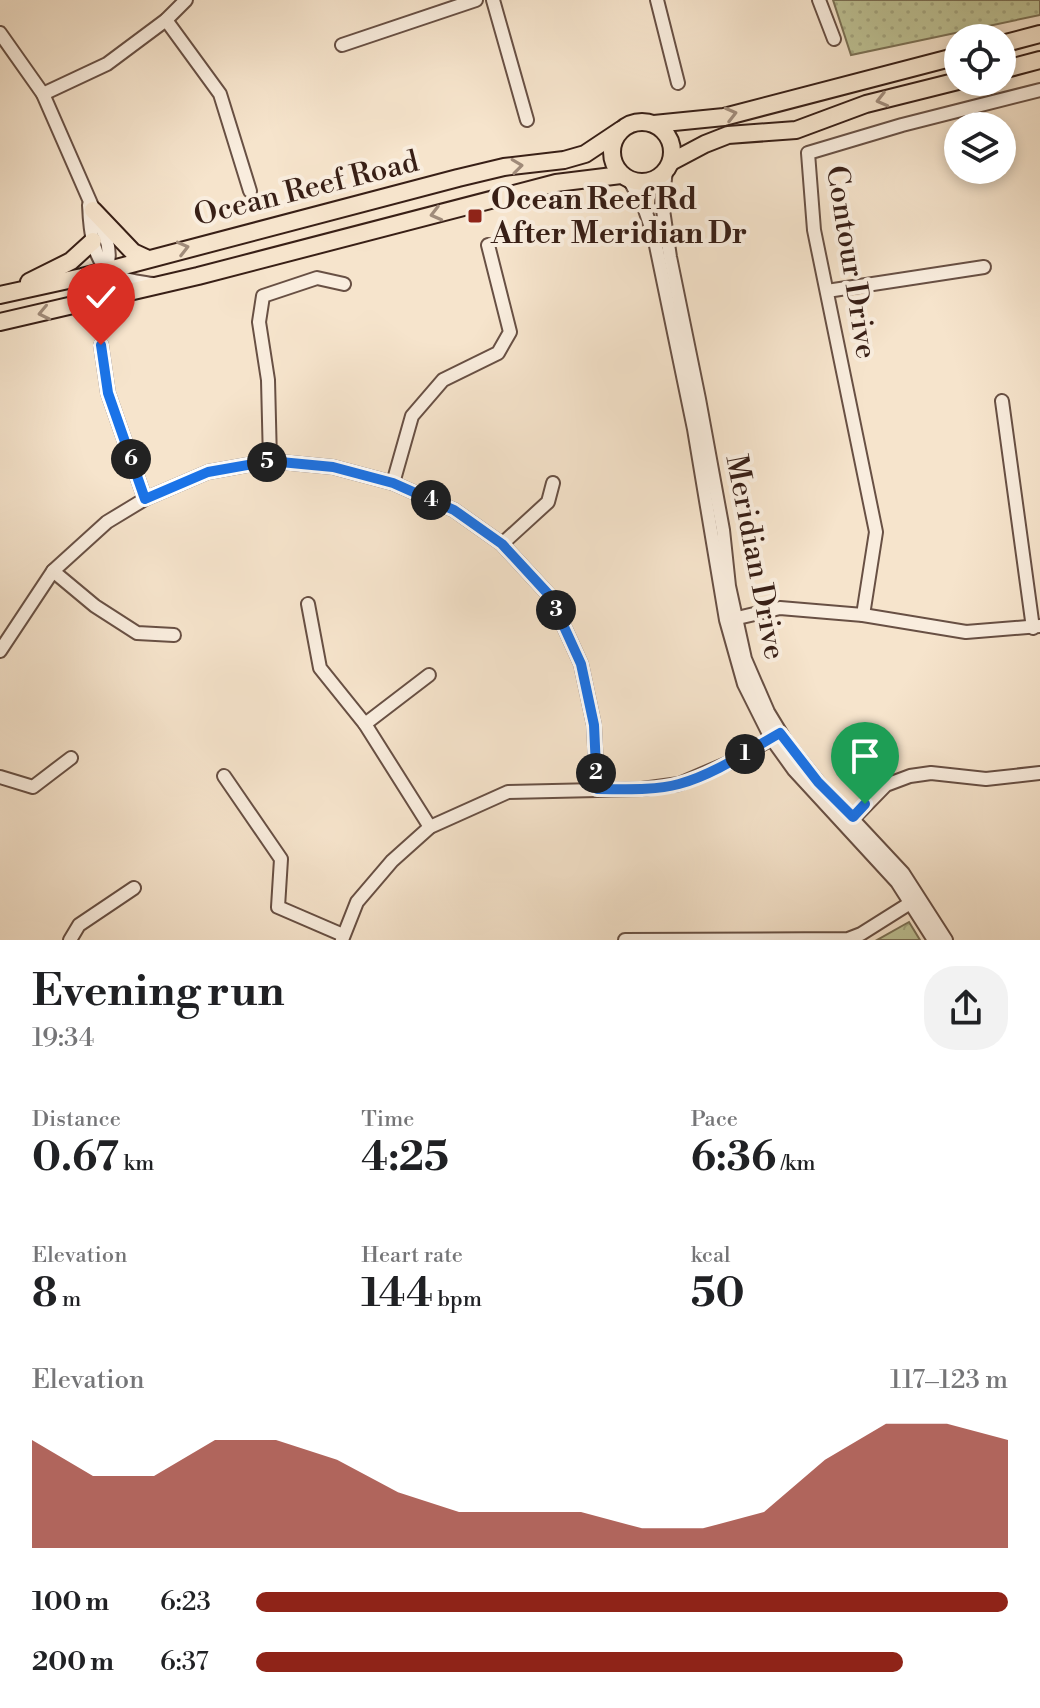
<!DOCTYPE html>
<html lang="en">
<head>
<meta charset="utf-8">
<style>
  :root { --surface:#fff; --page:#f2f2f2; --text:#202124; --muted:#757577; --accent:#8f2418 }
  body { margin:0; font-family:"Libre Bodoni",serif; background:var(--page); color:var(--text); height:100vh; display:flex; flex-direction:column; font-size:30px; white-space:nowrap }
  * { box-sizing:border-box; margin:0 }
  p { font-size:26px; color:var(--muted) }
  .icon { flex:none; width:44px; height:44px; fill:none; stroke:currentColor; stroke-width:2; stroke-linecap:round; stroke-linejoin:round }
  .map { position:relative; height:940px; overflow:hidden }
  .side { display:flex; flex-direction:column; background:var(--surface); flex:1 }
  .side>* { flex:none }
  .fabs { position:absolute; left:944px; top:24px; display:grid; gap:16px }
  .fabs a { display:grid; place-items:center; width:72px; height:72px; border-radius:50%; background:var(--surface); box-shadow:0 4px 12px #0003; font-size:40px }
  .pin { position:absolute; display:grid; place-items:center; width:68px; height:68px; color:#fff; margin:-82px -34px; border-radius:50% 50% 50% 0; rotate:-45deg; box-shadow:0 0 8px #0007 }
  .pin .icon { rotate:45deg }
  .km { position:absolute; width:40px; height:40px; margin:-20px; border-radius:50%; background:#222; color:#fff; font-size:22px; line-height:40px; text-align:center }
  .round { display:grid; place-items:center; flex:none; width:84px; height:84px; border-radius:32px; background:var(--page) }
  .headline { display:flex; align-items:center; justify-content:space-between; height:136px; padding:0 32px }
  h1 { font-size:44px; font-weight:700; line-height:60px }
  .figures { display:grid; grid-template-columns:repeat(3,1fr); gap:12px; height:136px; padding:8px 32px }
  .figures div { display:grid; align-content:center }
  .figures b { font-size:40px; font-weight:700 }
  .figures small { font-size:22px; font-weight:400 }
  .figures p { font-size:22px }
  .chart { height:224px; padding:16px 32px }
  .chart p { display:flex; justify-content:space-between }
  .chart svg { width:100%; height:144px; margin-top:8px; fill:var(--accent); opacity:.7 }
  ul { padding:0 32px; list-style:none; font-size:26px }
  li { display:grid; grid-template-columns:128px 96px 1fr; align-items:center; height:60px }
  li i { height:20px; border-radius:10px; background:var(--accent) }
  .map>svg:first-child { display:block }
</style>
</head>
<body>
<div class="map">
<svg width="1040" height="940" viewBox="0 0 1040 940">
  <defs>
    <pattern id="grass-dots" width="8" height="8" patternUnits="userSpaceOnUse" patternTransform="scale(2)"><rect width="8" height="8" fill="#bec396"/><path d="M2 2h.1M6 6h.1" fill="none" stroke="#a4a781" stroke-width="1.8" stroke-linecap="round"/></pattern>
    <pattern id="forest-crowns" width="20" height="18" patternUnits="userSpaceOnUse" patternTransform="scale(2)"><rect width="20" height="18" fill="#bec396"/><path d="M2 6a3 3 0 1 1 6 0M12 15a3 3 0 1 1 6 0" fill="none" stroke="#a4a781"/></pattern>
  </defs>
  <rect width="100%" height="100%" fill="#f6e4cc"/>
  <filter id="stains"><feTurbulence type="fractalNoise" baseFrequency=".0025" numOctaves="4"/><feColorMatrix values="0 0 0 0 .2 0 0 0 0 .09 0 0 0 0 .02 0 0 0 .5 -.17"/></filter>
  <radialGradient id="worn" r=".72"><stop offset=".6" stop-color="#630" stop-opacity="0"/><stop offset="1" stop-color="#630" stop-opacity=".3"/></radialGradient>
  <path fill="url(#grass-dots)" stroke="#7b7156" stroke-width="2" d="M833,0H1040V15L851,55Z"/>
  <path fill="url(#forest-crowns)" stroke="#7b7156" stroke-width="2" d="M909,922L920,940H877Z"/>
  <g fill="none" stroke-linecap="round" stroke-linejoin="round">
    <defs>
      <g id="minor">
        <path d="M493,0L527,120"/>
        <path d="M657,0L678,83"/>
        <path d="M819,0L834,39"/>
        <path d="M166,20L220,94L250,191"/>
        <path d="M0,33L43,94L106,238C114,263 104,282 88,301"/>
        <path d="M342,45L476,0"/>
        <path d="M43,94L107,64L166,20L186,0"/>
        <path d="M666,171L662,203L670,257L699,399L723,530L729,586L745,659L768,712L785,740L818,782L903,873L946,940"/>
        <path d="M630,181L644,207L654,236L694,429L726,620L744,684L771,738L794,770L897,882L934,940"/>
        <path d="M89,205C90,228 92,263 115,275C126,281 141,282 153,284"/>
        <path d="M827,291L984,267"/>
        <path d="M101,345L108,393L145,499"/>
        <path d="M1002,401L1033,628"/>
        <path d="M270,461L268,380L259,322L263,296L317,278L344,284"/>
        <path d="M393,483L412,416L443,380L498,353L510,332L488,245"/>
        <path d="M502,544L548,502L553,483"/>
        <path d="M53,571L95,606L137,633L174,635"/>
        <path d="M308,604L320,668L365,724L430,827"/>
        <path d="M863,615L876,532L814,230L808,153L902,125L1040,90"/>
        <path d="M729,620L780,608L863,615L966,632L1040,626"/>
        <path d="M0,651L53,571L107,522L145,499L208,472L270,461L333,467L393,483L454,510L502,544L550,596L581,664L594,725L597,789"/>
        <path d="M365,724L429,675"/>
        <path d="M224,776L281,859L278,907L343,935"/>
        <path d="M0,777L33,787L71,758"/>
        <path d="M849,823L886,785L910,776L931,773L986,779L1040,773"/>
        <path d="M70,940L79,925L134,888"/>
        <path d="M342,940L357,902L392,861L430,827L508,792L642,789L679,784L733,761L778,735"/>
        <path d="M625,940L848,939L861,934L915,900"/>
      </g>
      <g id="major">
        <path d="M1002,44L1040,34"/>
        <path d="M1002,70L1040,60"/>
        <circle cx="642" cy="152" r="30"/>
        <path d="M654,124L724,117L958,56"/>
        <path d="M671,162L705,144L728,135L796,130L866,104L958,81"/>
        <path d="M93,210L133,252L146,258"/>
        <path d="M29,282L71,261L93,241"/>
        <path d="M0,295L82,277L458,178L504,167L564,160L585,154L621,130"/>
        <path d="M0,322L198,276L556,183L621,175"/>
      </g>
    </defs>
    <use href="#minor" stroke="#685044" stroke-width="16"/>
    <use href="#major" stroke="#381f16" stroke-width="20"/>
    <use href="#minor" stroke="#f9edde" stroke-width="12"/>
    <use href="#major" stroke="#f6e4cc" stroke-width="16"/>
  </g>
  <defs><path id="oneway-chevron" d="M-2-3.5L2.5 0L-2 3.5" fill="none" stroke-width="1.6" stroke-linecap="round" stroke-linejoin="round" transform="scale(2)"/></defs>
  <g stroke="#a08b7a">
    <use href="#oneway-chevron" transform="translate(882 100) rotate(166)"/>
    <use href="#oneway-chevron" transform="translate(731 114) rotate(-14)"/>
    <use href="#oneway-chevron" transform="translate(517 166) rotate(-7)"/>
    <use href="#oneway-chevron" transform="translate(436 214) rotate(166)"/>
    <use href="#oneway-chevron" transform="translate(183 248) rotate(-14)"/>
    <use href="#oneway-chevron" transform="translate(44 313) rotate(168)"/>
  </g>
  <g fill="none" stroke-linecap="round" stroke-linejoin="round">
    <defs>
      <path id="route" d="M101,345L108,393L145,499L208,472L270,461L333,467L393,483L454,510L502,544L550,596L581,664L594,725L597,789C624,789 653,791 679,784C715,774 748,751 780,733L818,782L853,817L865,804"/>
    </defs>
    <use href="#route" stroke="#fff" stroke-width="16"/>
    <use href="#route" stroke="#1a73e8" stroke-width="10"/>
  </g>
  <rect fill="#8f2418" stroke="#f9edde" stroke-width="3" x="467" y="208" width="16" height="16" rx="4"/>
  <g text-anchor="middle" stroke-width="8" stroke-linejoin="round" paint-order="stroke">
    <g font-size="30" fill="#381f16" stroke="#f9edde">
      <text transform="translate(306 188) rotate(-14)" y="10">Ocean Reef Road</text>
      <text transform="translate(852 262) rotate(81)" y="10">Contour Drive</text>
      <text transform="translate(756 557) rotate(79)" y="10">Meridian Drive</text>
    </g>
    <g font-size="30" font-weight="bold" fill="#381f16" stroke="#f9edde" text-anchor="start">
      <text x="491" y="209">Ocean Reef Rd<tspan x="491" dy="34">After Meridian Dr</tspan></text>
    </g>
  </g>
  <rect width="100%" height="100%" filter="url(#stains)"/>
  <rect width="100%" height="100%" fill="url(#worn)"/>
</svg>
<div class="fabs">
<a><svg class="icon" aria-label="locate" viewBox="0 0 24 24"><circle cx="12" cy="12" r="6"/><path d="M12 2v4M12 18v4M2 12h4M18 12h4"/></svg></a>
<a><svg class="icon" aria-label="layers" viewBox="0 0 24 24"><path d="M12 4l9 5-9 5-9-5zM3 14l9 5 9-5"/></svg></a>
</div>
<div class="pin" style="left:865px;top:804px;background:#1e9e55"><svg class="icon" aria-label="arrive" viewBox="0 0 24 24"><path d="M6 21V4h12l-3 4 3 4H6"/></svg></div>
<div class="pin" style="left:101px;top:345px;background:#d93025"><svg class="icon" aria-label="check" viewBox="0 0 24 24"><path d="M5 12l5 5 9-10"/></svg></div>
<b class="km" style="left:745px;top:754px">1</b>
<b class="km" style="left:596px;top:773px">2</b>
<b class="km" style="left:556px;top:610px">3</b>
<b class="km" style="left:431px;top:500px">4</b>
<b class="km" style="left:267px;top:462px">5</b>
<b class="km" style="left:131px;top:459px">6</b>
</div>
<section class="side">
<div class="headline"><div><h1>Evening run</h1><p>19:34</p></div><a class="round"><svg class="icon" aria-label="share" viewBox="0 0 24 24"><path d="M12 15V3M7 8l5-5 5 5M5 13v7h14v-7"/></svg></a></div>
<div class="figures">
<div><p>Distance</p><b>0.67<small> km</small></b></div>
<div><p>Time</p><b>4:25</b></div>
<div><p>Pace</p><b>6:36<small> /km</small></b></div>
</div>
<div class="figures">
<div><p>Elevation</p><b>8<small> m</small></b></div>
<div><p>Heart rate</p><b>144<small> bpm</small></b></div>
<div><p>kcal</p><b>50</b></div>
</div>
<div class="chart"><p><span>Elevation</span>117–123 m</p>
<svg viewBox="0 0 160 44" preserveAspectRatio="none"><path d="M0 44V11L10 22L20 22L30 11L40 11L50 17L60 27L70 33L80 33L90 33L100 38L110 38L120 33L130 17L140 6L150 6L160 11V44z"/></svg>
</div>
<ul>
<li><b>100 m</b>6:23<i style="width:100%"></i></li>
<li><b>200 m</b>6:37<i style="width:86%"></i></li>
</ul>
</section>
</body>
</html>
